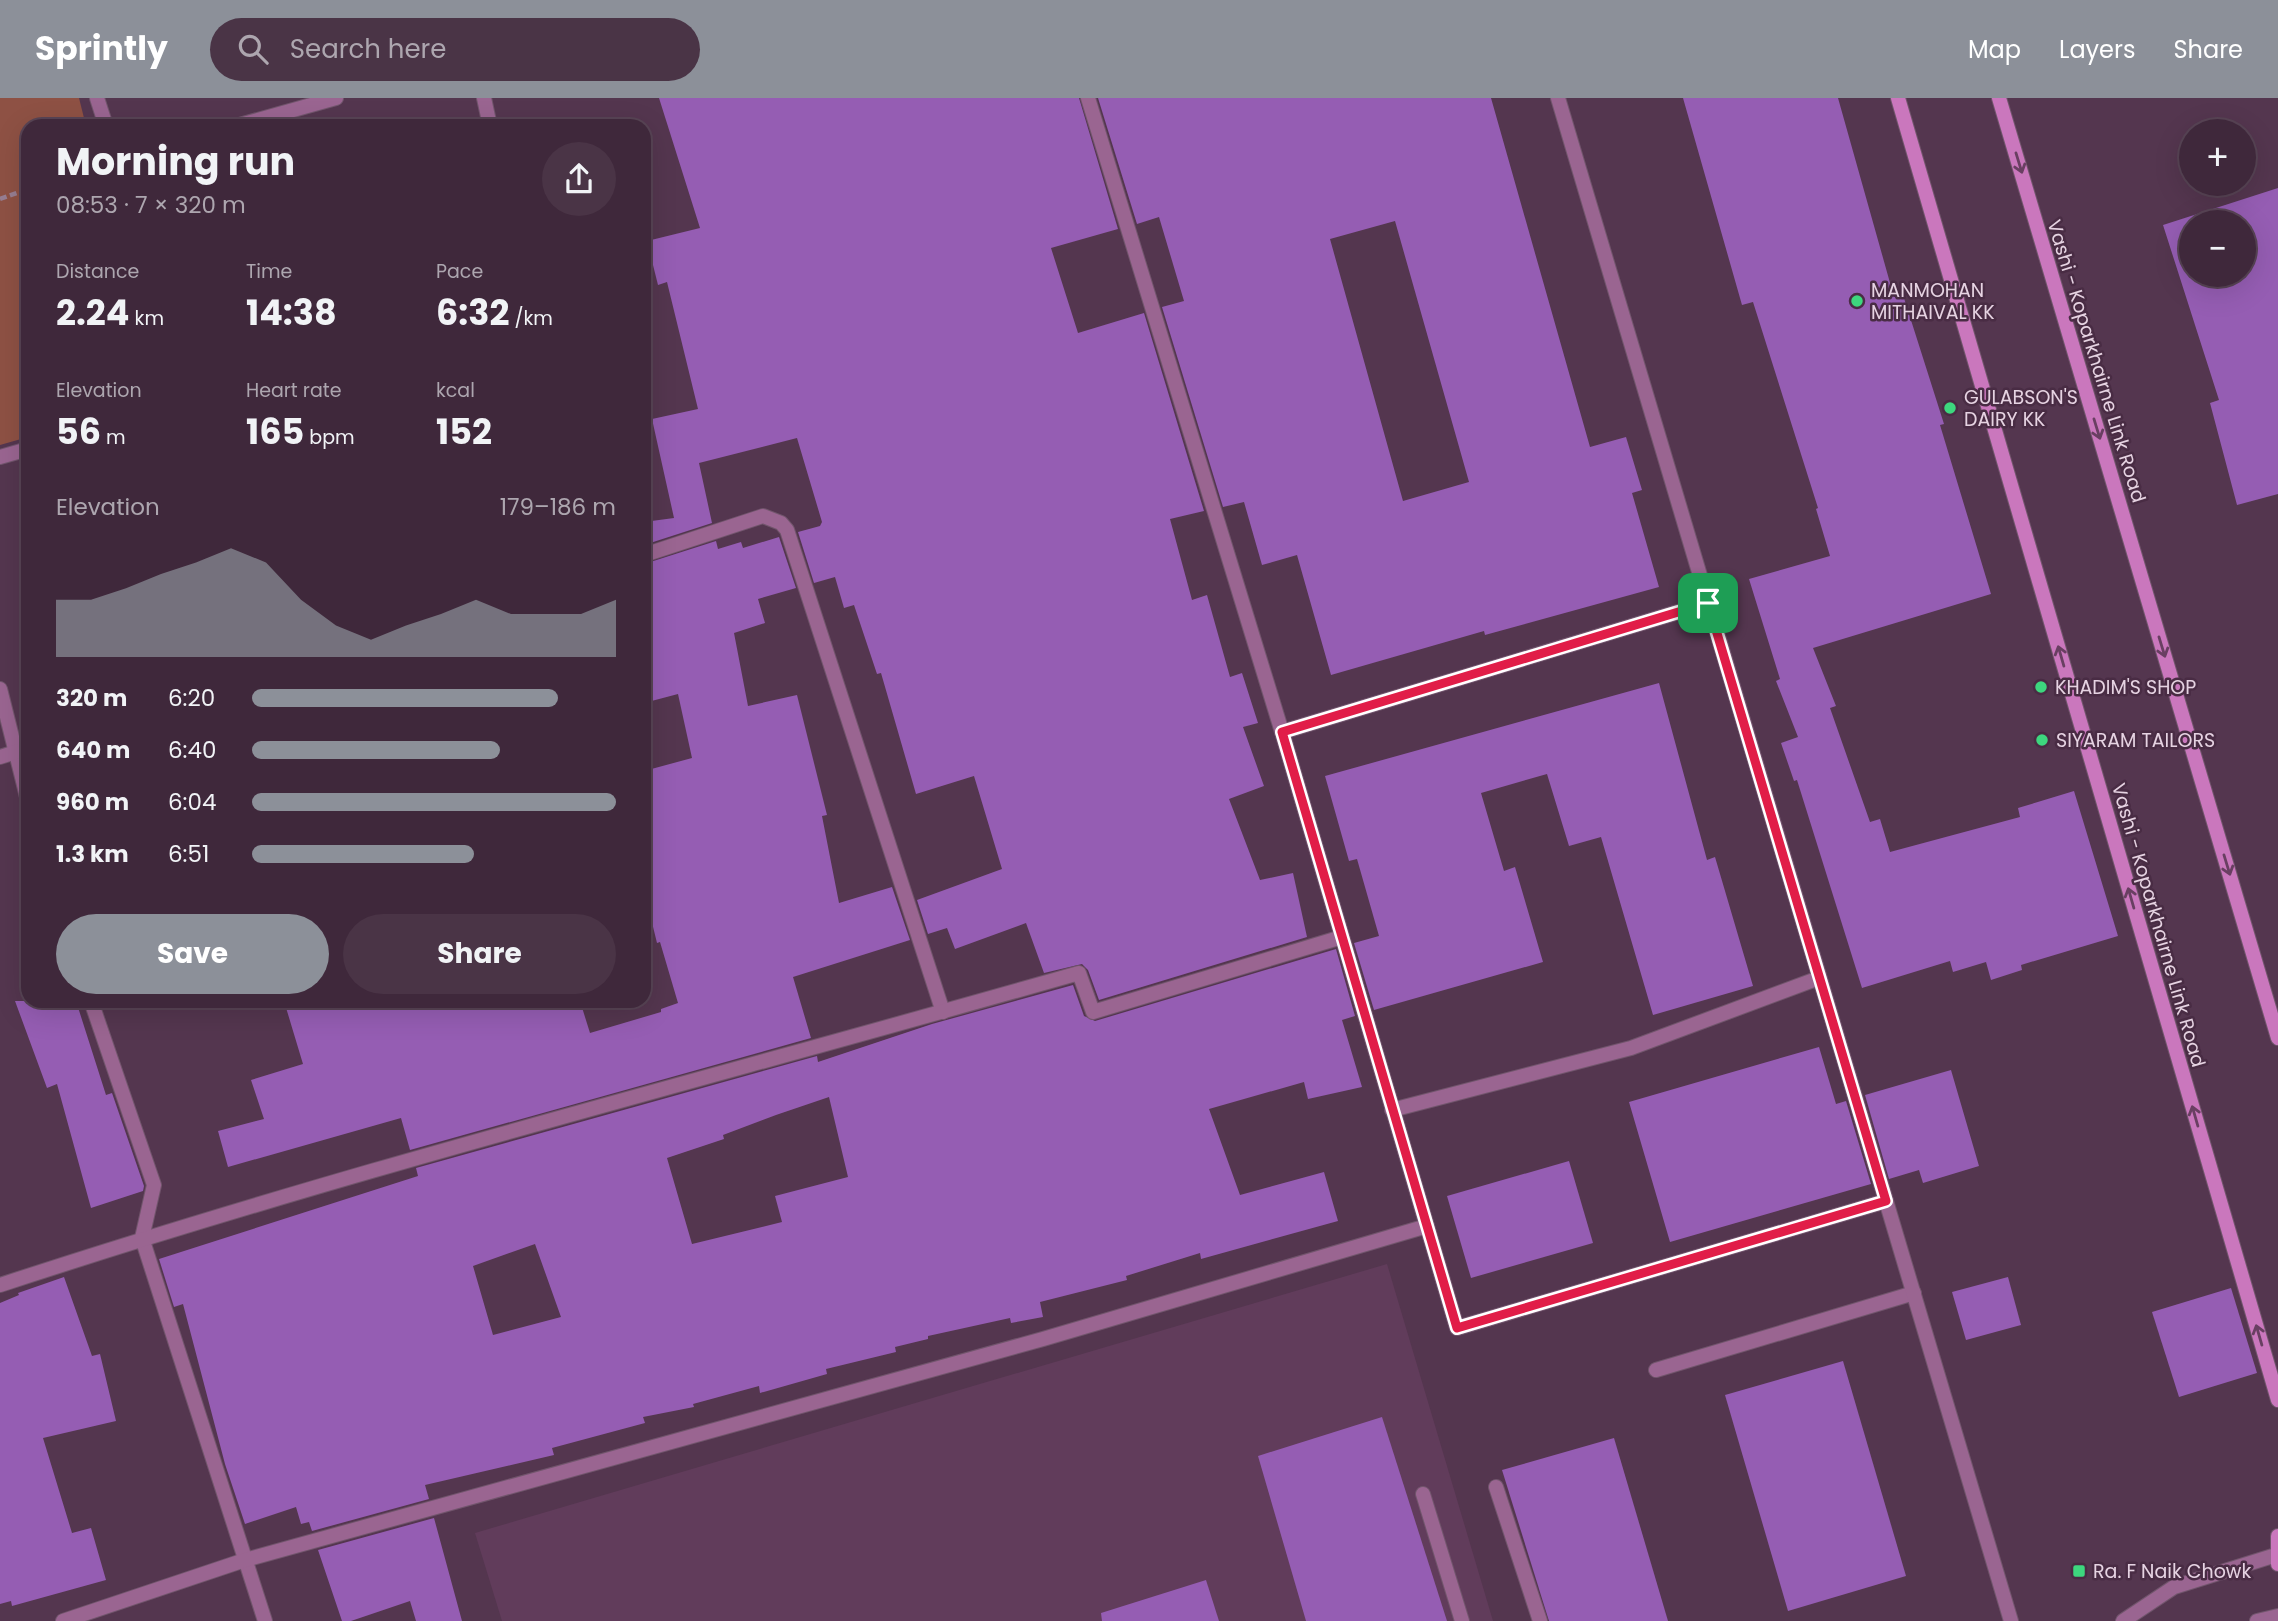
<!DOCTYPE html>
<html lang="en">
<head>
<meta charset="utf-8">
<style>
  :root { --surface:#3f283b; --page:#4a3446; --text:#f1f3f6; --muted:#ada6af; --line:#584455; --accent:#8c9099 }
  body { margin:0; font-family:Poppins,sans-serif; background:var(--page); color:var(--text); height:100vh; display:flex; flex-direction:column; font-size:26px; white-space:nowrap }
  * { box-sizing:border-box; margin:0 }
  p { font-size:23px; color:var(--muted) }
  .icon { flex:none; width:38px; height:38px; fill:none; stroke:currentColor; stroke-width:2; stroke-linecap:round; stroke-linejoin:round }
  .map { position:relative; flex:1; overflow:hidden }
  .details { position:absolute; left:21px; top:21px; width:630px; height:889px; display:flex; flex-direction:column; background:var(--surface); border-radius:21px; box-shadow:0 7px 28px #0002,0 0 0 2px var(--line) }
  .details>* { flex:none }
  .controls { position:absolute; left:2179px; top:21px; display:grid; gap:14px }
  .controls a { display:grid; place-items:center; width:77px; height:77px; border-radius:50%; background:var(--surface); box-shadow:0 7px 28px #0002,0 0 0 2px var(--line); font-size:35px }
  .pin { position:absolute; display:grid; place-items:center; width:60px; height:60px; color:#fff; margin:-30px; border-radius:14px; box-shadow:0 4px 10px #0006 }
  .round { display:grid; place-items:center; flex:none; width:74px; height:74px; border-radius:37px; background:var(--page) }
  .head { display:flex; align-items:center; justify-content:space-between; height:119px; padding:0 35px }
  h1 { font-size:38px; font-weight:700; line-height:52px }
  .metrics { display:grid; grid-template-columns:repeat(3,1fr); gap:10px; height:119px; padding:7px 35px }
  .metrics div { display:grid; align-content:center }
  .metrics b { font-size:35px; font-weight:700 }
  .metrics small { font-size:19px; font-weight:400 }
  .metrics p { font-size:19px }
  .chart { height:196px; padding:14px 35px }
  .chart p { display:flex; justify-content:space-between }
  .chart svg { width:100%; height:126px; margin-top:7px; fill:var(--accent); opacity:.7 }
  .button { display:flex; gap:14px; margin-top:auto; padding:14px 35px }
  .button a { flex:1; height:80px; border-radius:42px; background:var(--accent); color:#fff; font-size:28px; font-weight:700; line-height:80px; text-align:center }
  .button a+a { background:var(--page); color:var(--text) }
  ul { padding:0 35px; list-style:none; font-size:23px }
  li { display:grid; grid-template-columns:112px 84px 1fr; align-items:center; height:52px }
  li i { height:18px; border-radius:9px; background:var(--accent) }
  header { display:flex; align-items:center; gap:42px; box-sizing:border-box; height:98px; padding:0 35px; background:var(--accent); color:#fff }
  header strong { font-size:33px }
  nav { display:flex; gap:38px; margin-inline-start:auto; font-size:24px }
  .search { width:490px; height:63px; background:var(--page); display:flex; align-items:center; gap:18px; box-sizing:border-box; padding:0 24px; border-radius:38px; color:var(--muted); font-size:26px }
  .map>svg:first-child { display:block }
</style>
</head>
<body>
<header>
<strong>Sprintly</strong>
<div class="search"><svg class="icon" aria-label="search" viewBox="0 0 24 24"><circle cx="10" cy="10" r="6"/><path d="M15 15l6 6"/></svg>Search here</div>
<nav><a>Map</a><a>Layers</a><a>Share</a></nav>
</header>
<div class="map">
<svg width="2278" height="1523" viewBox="0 0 2278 1523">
  <rect width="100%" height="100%" fill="#54364f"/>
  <path fill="#613c5b" d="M1387,1166L1493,1523H502L475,1435Z"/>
  <path fill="#8e5144" d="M0,0H79L86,28H28V339L0,347Z"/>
  <g fill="#955db3" fill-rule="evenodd">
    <path d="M659,0H1079L1118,131L1051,150L1078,235L1144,215L1204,413L1170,421L1192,502L1207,497L1230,579L1242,575L1258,625L1243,629L1264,688L1229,701L1260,782L1293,775L1307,839L1099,902L1088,872L1082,866L1044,875L1026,825L955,851L947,830L928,836L917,802L1002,771L974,678L916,696L881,575L877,576L854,507L844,510L835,479L814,485L798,434L820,428L822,424L797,340L699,365L712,425L644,447V424L674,420L652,321L698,311L667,184L658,187L647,143L700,130Z"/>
    <path d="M1098,0H1491L1590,349L1626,339L1642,392L1632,395L1659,489L1485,537L1484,533L1331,577L1297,457L1262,467L1244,404L1223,409L1162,209L1184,203L1159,119L1137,126ZM1395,123L1469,384L1403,403L1330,141Z"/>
    <path d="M1683,0H1838L1894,199L1903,197L1944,326L1940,327L1991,496L1813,550L1836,608L1830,610L1870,724L1880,721L1890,754L2020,719L2018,710L2074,693L2118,838L2021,867L2022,872L1991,882L1986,864L1953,874L1950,863L1862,890L1797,682L1794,683L1781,645L1798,639L1776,583L1780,581L1749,481L1830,458L1816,411L1818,410L1753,204L1742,207Z"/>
    <path d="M2278,90V396L2237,407L2210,305L2219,302L2163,127ZM2191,124H2244V177H2191Z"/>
    <path d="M779,439L796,490L758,501L765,525L734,535L748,608L797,597L827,717L822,718L839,805L892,789L910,842L793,879L811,940L410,1052L401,1020L228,1069L218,1033L264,1021L251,982L303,966L284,903H580L590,935L661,914V911L678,905L660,844L657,845L644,792V673L692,660L678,596L644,605V466L716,443L718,451L741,444L743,450Z"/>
    <path d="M1659,585L1707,762L1715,759L1753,888L1653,917L1601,739L1569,748L1547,676L1481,695L1504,773L1515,769L1543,864L1374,912L1354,845L1379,838L1357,761L1349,763L1325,678Z"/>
    <path d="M1336,851L1355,918L1342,922L1362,989L1308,1001L1304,984L1209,1011L1240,1097L1324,1074L1338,1123L1201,1161L1200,1155L1126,1178L1127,1182L1040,1204L1043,1219L1011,1225L1010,1220L928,1238V1241L895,1249L896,1254L826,1271L827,1276L760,1295L759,1288L693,1306L694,1309L643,1319L645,1325L552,1350L554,1357L425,1387L429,1401L312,1433L309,1424L301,1426L296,1409L245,1426L225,1366L183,1206L174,1209L159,1161L418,1078L416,1070L817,958L818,964L932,926L1073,887L1084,918L1095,923ZM829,999L848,1079L775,1098L782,1124L692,1146L667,1060L724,1041L723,1037L776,1017ZM535,1146L561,1219L493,1237L473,1168Z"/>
    <path d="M15,903H76L106,997L112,995L144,1088L143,1093L91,1110L57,986L47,990Z"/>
    <path d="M1819,949L1836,1006L1846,1003L1871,1086L1670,1144L1629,1004Z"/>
    <path d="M1951,972L1979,1068L1923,1085L1919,1072L1889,1081L1865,997Z"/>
    <path d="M1569,1063L1593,1145L1471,1180L1447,1098Z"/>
    <path d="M64,1179L92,1258L100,1256L116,1323L43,1340L72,1435L91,1430L106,1482L12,1508L11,1503L0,1506V1205L19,1197L18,1195Z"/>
    <path d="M2008,1179L2021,1227L1966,1242L1952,1194Z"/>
    <path d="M2231,1190L2257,1275L2179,1299L2152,1214Z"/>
    <path d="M1843,1263L1906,1478L1788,1513L1725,1297Z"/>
    <path d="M1382,1319L1447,1523H1306L1258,1358Z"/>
    <path d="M1614,1340L1668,1523H1549L1502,1372Z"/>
    <path d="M434,1420L462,1523H416L410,1503L351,1523H342L318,1452Z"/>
    <path d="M1206,1482L1219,1523H1102L1101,1515Z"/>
  </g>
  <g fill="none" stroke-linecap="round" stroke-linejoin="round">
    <defs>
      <g id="service">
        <path d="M1392,1012L1631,950L1819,880"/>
        <path d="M1656,1272L1914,1195"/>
        <path d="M1496,1389L1540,1523"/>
        <path d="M1423,1396L1462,1523"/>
      </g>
      <g id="minor">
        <path d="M97,0L106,28"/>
        <path d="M484,0L490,28"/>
        <path d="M1558,0L2011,1523"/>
        <path d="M236,28L336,0"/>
        <path d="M0,359L28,351"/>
        <path d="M644,457L763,418L781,425L787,432L943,914"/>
        <path d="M0,591L28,703"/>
        <path d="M1282,634L1708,505"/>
        <path d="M0,659L28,650"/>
        <path d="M91,903L154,1087L142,1140L265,1523"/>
        <path d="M1427,1128L1457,1230L1886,1103"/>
        <path d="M0,1187C356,1070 719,978 1079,875L1093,914L1342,839"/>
        <path d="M63,1523L245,1462L1043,1241L1427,1128L1282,634L1088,0"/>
      </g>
      <g id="tertiary">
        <path d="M2123,1523L2174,1489L2276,1457"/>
        <path d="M2257,1523L2278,1518"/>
      </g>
      <g id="secondary">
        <path d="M1898,0L2278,1302"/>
        <path d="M1999,0L2278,940"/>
        <path d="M2278,1438V1466"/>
      </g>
    </defs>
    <use href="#service" stroke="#71556c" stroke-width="16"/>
    <use href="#minor" stroke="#71556c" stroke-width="16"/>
    <use href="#tertiary" stroke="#71556c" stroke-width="16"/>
    <use href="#secondary" stroke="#71556c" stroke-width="16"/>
    <path stroke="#977e92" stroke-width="4.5" stroke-dasharray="7 3.5" stroke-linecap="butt" d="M0,101L28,91"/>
    <use href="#service" stroke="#9a6591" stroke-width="14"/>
    <use href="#minor" stroke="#9a6591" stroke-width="14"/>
    <use href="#tertiary" stroke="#9a6591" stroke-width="14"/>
    <use href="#secondary" stroke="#ca77bd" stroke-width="14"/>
  </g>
  <defs><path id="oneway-shaft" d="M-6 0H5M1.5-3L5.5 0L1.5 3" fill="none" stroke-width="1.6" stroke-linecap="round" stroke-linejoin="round" transform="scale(1.75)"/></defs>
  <g stroke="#693f62">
    <use href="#oneway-shaft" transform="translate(2019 65) rotate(73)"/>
    <use href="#oneway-shaft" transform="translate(2097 331) rotate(73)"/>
    <use href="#oneway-shaft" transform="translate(2162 549) rotate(73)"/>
    <use href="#oneway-shaft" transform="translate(2061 558) rotate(-106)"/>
    <use href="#oneway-shaft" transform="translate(2227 767) rotate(73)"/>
    <use href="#oneway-shaft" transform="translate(2131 800) rotate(-106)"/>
    <use href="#oneway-shaft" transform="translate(2195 1018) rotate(-106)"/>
    <use href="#oneway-shaft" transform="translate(2259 1237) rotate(-106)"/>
  </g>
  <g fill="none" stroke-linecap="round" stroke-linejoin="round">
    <defs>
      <path id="route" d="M1708,505L1886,1103L1457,1230L1282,634Z"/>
    </defs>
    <use href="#route" stroke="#fff" stroke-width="14"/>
    <use href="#route" stroke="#e11d48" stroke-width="9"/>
  </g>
  <g fill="#3dd77e" stroke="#492c44" stroke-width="2.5">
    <circle cx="1857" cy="203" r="7"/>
    <circle cx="1950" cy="310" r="7"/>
    <circle cx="2041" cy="589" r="7"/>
    <circle cx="2042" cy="642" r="7"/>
    <rect x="2072" y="1466" width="14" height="14" rx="3.5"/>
  </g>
  <g text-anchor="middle" stroke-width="5" stroke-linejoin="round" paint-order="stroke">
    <g font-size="19" fill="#e6d3e2" stroke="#492c44" text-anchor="start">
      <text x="1871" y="199">MANMOHAN<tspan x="1871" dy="22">MITHAIVAL KK</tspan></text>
      <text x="1964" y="306">GULABSON'S<tspan x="1964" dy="22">DAIRY KK</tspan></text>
      <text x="2055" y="596">KHADIM'S SHOP</text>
      <text x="2056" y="649">SIYARAM TAILORS</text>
      <text x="2093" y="1480">Ra. F Naik Chowk</text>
    </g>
    <g font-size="19" fill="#e6d3e2" stroke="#492c44">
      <text transform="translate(2097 263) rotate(73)" y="7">Vashi - Koparkhairne Link Road</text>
      <text transform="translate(2159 827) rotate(74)" y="7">Vashi - Koparkhairne Link Road</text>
    </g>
  </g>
</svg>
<div class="controls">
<a>+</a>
<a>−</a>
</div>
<div class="pin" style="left:1708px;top:505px;background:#1e9e55"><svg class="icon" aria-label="arrive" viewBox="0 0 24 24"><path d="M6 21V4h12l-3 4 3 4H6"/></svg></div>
<section class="details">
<div class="head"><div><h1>Morning run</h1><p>08:53 · 7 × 320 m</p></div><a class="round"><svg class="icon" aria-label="share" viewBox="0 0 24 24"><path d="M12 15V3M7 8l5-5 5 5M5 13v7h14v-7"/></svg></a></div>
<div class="metrics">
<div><p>Distance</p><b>2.24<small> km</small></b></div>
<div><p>Time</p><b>14:38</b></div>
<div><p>Pace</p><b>6:32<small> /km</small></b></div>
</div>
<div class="metrics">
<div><p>Elevation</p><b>56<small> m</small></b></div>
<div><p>Heart rate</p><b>165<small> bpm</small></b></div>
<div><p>kcal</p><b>152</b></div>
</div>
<div class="chart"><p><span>Elevation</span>179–186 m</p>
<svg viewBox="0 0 160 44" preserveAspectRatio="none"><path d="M0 44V24L10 24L20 20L30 15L40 11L50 6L60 11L70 24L80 33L90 38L100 33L110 29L120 24L130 29L140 29L150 29L160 24V44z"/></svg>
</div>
<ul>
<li><b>320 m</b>6:20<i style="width:84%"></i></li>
<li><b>640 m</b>6:40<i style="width:68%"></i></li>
<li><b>960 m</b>6:04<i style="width:100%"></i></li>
<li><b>1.3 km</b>6:51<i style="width:61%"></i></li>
</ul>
<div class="button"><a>Save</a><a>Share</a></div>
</section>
</div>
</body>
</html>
